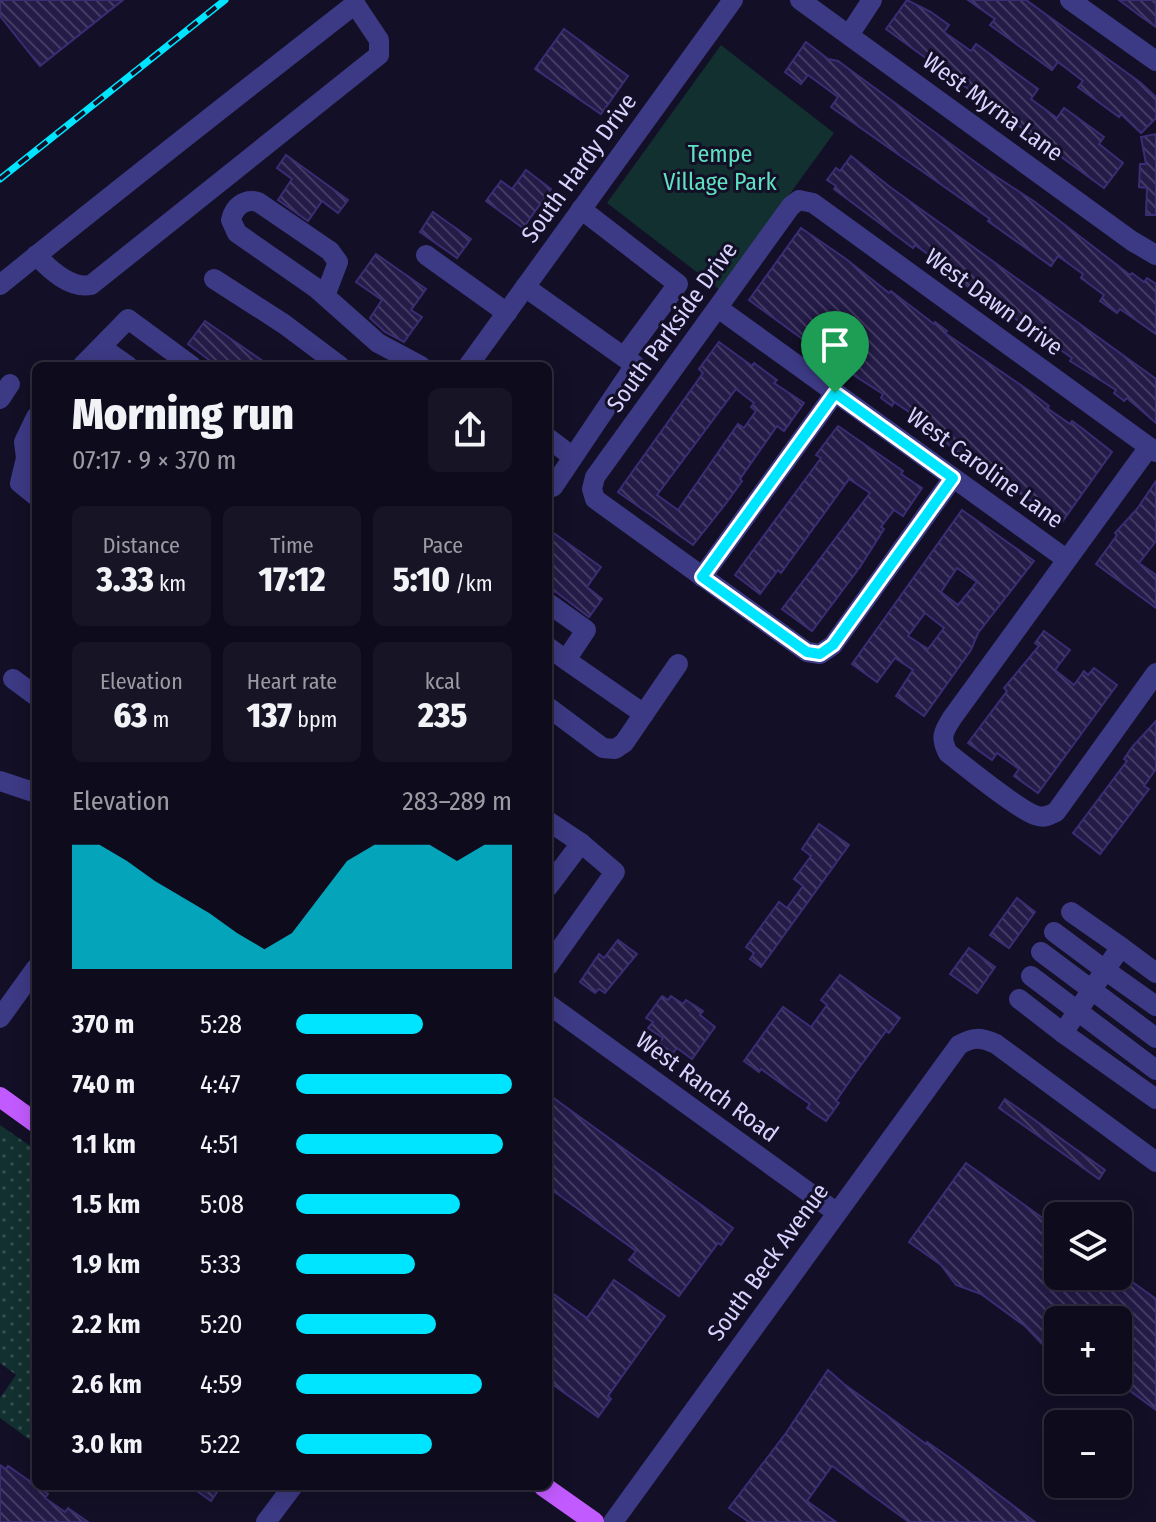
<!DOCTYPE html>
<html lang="en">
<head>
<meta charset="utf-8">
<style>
  :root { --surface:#0e0b1c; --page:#171425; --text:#f1f3f6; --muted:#9b9ba3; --line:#2e2b3b; --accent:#00e5ff }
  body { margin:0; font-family:"Fira Sans Condensed",sans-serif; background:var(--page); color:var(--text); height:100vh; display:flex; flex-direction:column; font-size:30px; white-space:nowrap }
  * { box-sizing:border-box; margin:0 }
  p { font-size:26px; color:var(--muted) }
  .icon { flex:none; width:44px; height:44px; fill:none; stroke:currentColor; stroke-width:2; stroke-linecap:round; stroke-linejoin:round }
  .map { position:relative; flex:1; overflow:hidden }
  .details { position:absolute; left:32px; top:362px; width:520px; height:1128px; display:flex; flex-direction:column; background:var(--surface); border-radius:12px; box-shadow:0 4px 20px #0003,0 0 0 2px var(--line) }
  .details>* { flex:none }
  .tools { position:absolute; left:1044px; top:1202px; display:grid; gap:16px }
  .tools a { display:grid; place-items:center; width:88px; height:88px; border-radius:12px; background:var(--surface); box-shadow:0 4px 20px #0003,0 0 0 2px var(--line); font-size:40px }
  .pin { position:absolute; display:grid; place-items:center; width:68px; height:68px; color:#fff; margin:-82px -34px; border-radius:50% 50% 50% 0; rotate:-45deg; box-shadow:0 0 8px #0007 }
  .pin .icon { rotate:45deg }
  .round { display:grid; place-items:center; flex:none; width:84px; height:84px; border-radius:12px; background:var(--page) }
  .headline { display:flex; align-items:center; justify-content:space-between; height:136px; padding:0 40px }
  h1 { font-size:44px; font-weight:800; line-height:60px }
  .figures { display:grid; grid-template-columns:repeat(3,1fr); gap:12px; height:136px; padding:8px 40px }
  .figures div { display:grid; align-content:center; border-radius:12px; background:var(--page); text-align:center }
  .figures b { font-size:34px; font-weight:800 }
  .figures small { font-size:22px; font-weight:400 }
  .figures p { font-size:22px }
  .chart { height:224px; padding:16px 40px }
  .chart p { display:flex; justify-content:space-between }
  .chart svg { width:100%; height:144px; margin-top:8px; fill:var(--accent); opacity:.7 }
  ul { padding:0 40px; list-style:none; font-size:26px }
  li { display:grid; grid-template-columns:128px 96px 1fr; align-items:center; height:60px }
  li i { height:20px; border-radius:10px; background:var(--accent) }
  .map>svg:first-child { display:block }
</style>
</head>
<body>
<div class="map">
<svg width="1156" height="1522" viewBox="0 0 1156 1522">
  <defs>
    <pattern id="grass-dots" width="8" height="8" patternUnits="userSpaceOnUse" patternTransform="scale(2)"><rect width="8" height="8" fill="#12302f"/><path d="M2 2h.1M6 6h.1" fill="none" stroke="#344d4e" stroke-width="1.8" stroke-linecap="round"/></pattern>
    <pattern id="building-back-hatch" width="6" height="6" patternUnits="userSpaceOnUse" patternTransform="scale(2)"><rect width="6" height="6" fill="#241b47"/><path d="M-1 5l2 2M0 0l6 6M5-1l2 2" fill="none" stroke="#433b63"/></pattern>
  </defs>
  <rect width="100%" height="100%" fill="#130f26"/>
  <path fill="url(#grass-dots)" d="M0,1125L36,1150V1438L33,1442L0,1418V1398L16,1375L0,1363Z"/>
  <path fill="#12302f" d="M721,45L834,133L720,290L607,203Z"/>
  <g fill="url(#building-back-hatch)" stroke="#3b2d73" stroke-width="2" fill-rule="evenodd">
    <path d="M0,0H123L40,66L0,16Z"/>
    <path d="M907,0L931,12L949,25L944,32L971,51L976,44L1038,89L1031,99L1057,118L1064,108L1104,137L1099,144L1123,163L1104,188L886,29Z"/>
    <path d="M968,0H1026L1141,83L1156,97V118L1141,133L1121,114L1119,117L1078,87L1083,81L1058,62L1052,70L990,25L995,19Z"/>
    <path d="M1119,0H1156V27L1143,18Z"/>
    <path d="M564,29L628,76L601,114L535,69Z"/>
    <path d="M806,42L828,59L838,61L986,170L1035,202L1130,275L1132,273L1144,282L1147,278L1156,284V334L1120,309L1117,313L1100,301L1104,295L1081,278L1083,274L1058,256L1051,266L988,221L990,219L831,107L838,97L808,75L801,84L785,72Z"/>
    <path d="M1156,134V215H1146L1147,188L1139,187L1140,164H1146L1141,137Z"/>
    <path d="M286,155L348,200L338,213L322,201L308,221L278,200L292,179L277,168Z"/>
    <path d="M851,156L890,187L1156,379V423L1127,398L1124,401L1114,393L1116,390L1070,361L1072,358L1048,341L1046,344L1004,309L1002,312L982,297L938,265L939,262L915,245L913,248L834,189L836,186L827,180L836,168L840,171Z"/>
    <path d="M526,170L551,189L523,228L486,201L501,181L512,189Z"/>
    <path d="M433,212L471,239L457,258L420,232Z"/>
    <path d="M801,228L846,259L889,293L891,291L934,324L935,322L947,331L945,333L1028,390L1049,406L1047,408L1070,424L1072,421L1083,429L1112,452L1062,522L925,429L912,414L894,402L892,406L881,398L883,394L838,365L749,300Z"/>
    <path d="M376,254L426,289L411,310L422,317L404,342L385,332L370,318L382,300L356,282Z"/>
    <path d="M205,321L270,366H217L188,344Z"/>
    <path d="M719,342L752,366L754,363L777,380L774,383L804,403L784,431L777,426L740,479L742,481L727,502L693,545L618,492L703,373L699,369ZM736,389L754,403L751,407L756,411L744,428L738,424L678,510L657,495Z"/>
    <path d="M838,426L903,471L901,474L922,488L903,516L894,510L881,527L884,529L860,567L812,631L782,609L870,493L849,479L781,573L778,570L760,594L735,575L821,458L816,455Z"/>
    <path d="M1156,481V541L1139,563L1156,575V608L1096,564L1117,535L1115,533L1137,509Z"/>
    <path d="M962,510L1034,561L978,633L971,650L924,716L896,696L913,670L895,658L877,682L852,664ZM957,568L977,582L958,605L941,592ZM925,613L944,628L928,649L908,636Z"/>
    <path d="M548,529L601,567L587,587L602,599L589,617L556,592L548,590Z"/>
    <path d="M1044,631L1070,650L1055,670L1074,685L1084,671L1088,675L1094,668L1117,685L1038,793L1014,776L1019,769L997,753L992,760L968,743L1007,691L1004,688L1039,646L1035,643Z"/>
    <path d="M1156,721V769L1144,786L1149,789L1100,854L1073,833L1127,761L1124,759L1132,747Z"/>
    <path d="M819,824L849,845L761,967L750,959L754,953L746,947L779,902L787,908L803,886L794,879L811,856L802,849Z"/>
    <path d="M1017,898L1035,912L1009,948L990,935Z"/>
    <path d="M618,940L637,954L605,993L599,989L595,993L580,982L599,954L604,958Z"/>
    <path d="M969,948L995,967L977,993L950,974Z"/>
    <path d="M840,975L900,1018L889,1033L886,1031L856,1072L836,1101L839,1103L826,1121L807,1108L810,1104L761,1069L759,1072L744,1061L783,1007L811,1027L827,1005L821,1000Z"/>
    <path d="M662,996L668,1000L671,996L683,1004L686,1000L703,1011L700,1015L715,1027L692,1059L677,1048L673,1053L659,1043L663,1038L648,1028L653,1022L646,1018Z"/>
    <path d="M548,1094L733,1228L721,1245L718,1243L679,1296L629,1260L636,1251L548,1187Z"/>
    <path d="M1005,1099L1105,1170L1099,1179L999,1108Z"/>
    <path d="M966,1163L1058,1229V1276H1124L1156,1299V1410L1118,1382V1320H1058V1352L1043,1345L1025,1326L981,1294L956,1285L941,1265L909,1242Z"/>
    <path d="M614,1280L665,1316L608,1396L611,1399L598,1417L548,1381V1290L587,1318Z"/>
    <path d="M828,1370L844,1384L926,1444L927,1442L954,1461L1035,1522H909L832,1466L807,1501L836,1522H749L729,1508L786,1433Z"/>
    <path d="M0,1465L6,1469L8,1466L48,1494L45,1498L65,1512L68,1508L88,1522H0Z"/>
    <path d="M190,1486H221L211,1501Z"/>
  </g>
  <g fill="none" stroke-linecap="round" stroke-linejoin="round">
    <g stroke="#3d3a85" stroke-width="20">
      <path d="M800,0L1132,241L1156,255"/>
      <path d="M1070,0L1156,61"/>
      <path d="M849,35L872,0"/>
      <path d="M581,209L678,284L624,357"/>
      <path d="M426,255L507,313"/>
      <path d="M214,279L284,324L340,366"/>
      <path d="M0,285C117,190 236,97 355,4L379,40V55L91,285C70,289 50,270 36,255"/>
      <path d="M525,287L635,365L553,487L548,483"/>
      <path d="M325,296L338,262L330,251L258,202C244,198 234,207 231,220L237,233L316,288L378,343L421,366"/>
      <path d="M718,308L1066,559"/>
      <path d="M101,347L128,366"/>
      <path d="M82,366L128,319L192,366"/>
      <path d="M468,366L733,0"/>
      <path d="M0,399L10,384"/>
      <path d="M36,417L24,442L26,458L20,483L36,496"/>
      <path d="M548,438L573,457"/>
      <path d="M1149,447L952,718C943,732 940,738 948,753C965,766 1022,813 1038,816C1045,818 1050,815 1056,812L1156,673"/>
      <path d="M953,478L833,645L820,654L807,652L595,499L592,489L595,477L791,206L799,200L813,203L1156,452"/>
      <path d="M702,577L835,393"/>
      <path d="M548,603L586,630L566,660L644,714"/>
      <path d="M548,647L566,660"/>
      <path d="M13,679L36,696"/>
      <path d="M548,707L603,748L615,749L624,743L678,664"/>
      <path d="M0,781L36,793"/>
      <path d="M548,821L581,843L615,872L548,966"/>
      <path d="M548,887L581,843"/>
      <path d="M1054,932L1105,970L1121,947L1071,912"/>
      <path d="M1121,947L1156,973"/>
      <path d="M1041,952L1156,1038"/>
      <path d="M1031,976L1156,1070"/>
      <path d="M1019,999L1063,1033"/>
      <path d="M548,1004L836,1212"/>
      <path d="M1156,1006L1105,970L1063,1033L1156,1099"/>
      <path d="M0,1018L36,968"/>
      <path d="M266,1522L293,1486"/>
      <path d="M613,1522L959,1045C973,1037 980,1037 996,1044L1156,1162"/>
    </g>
    <g stroke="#c25bff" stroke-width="20">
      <path d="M0,1097L36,1123"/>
      <path d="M543,1486L594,1522"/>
    </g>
    <defs>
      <path id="rail" d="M0,179L225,0"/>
    </defs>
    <use href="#rail" stroke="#00e5ff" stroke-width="7"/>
    <use href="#rail" stroke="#130f26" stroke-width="4" stroke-dasharray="12" stroke-linecap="butt"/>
  </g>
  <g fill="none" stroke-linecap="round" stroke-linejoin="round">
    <defs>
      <path id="route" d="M835,393L953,478L833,645L820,654L807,652L702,577Z"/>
    </defs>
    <use href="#route" stroke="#fff" stroke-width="16"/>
    <use href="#route" stroke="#00e5ff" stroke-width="10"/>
  </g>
  <g text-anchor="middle" stroke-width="6" stroke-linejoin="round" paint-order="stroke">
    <g font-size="24" fill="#d9d4ff" stroke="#130f26">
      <text transform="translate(993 107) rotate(36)" y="8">West Myrna Lane</text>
      <text transform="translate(579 168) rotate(-54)" y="8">South Hardy Drive</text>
      <text transform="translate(994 302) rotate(36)" y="8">West Dawn Drive</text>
      <text transform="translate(672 327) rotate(-54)" y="8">South Parkside Drive</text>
      <text transform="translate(985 468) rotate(36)" y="8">West Caroline Lane</text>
      <text transform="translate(707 1087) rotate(36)" y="8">West Ranch Road</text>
      <text transform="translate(768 1262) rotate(-54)" y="8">South Beck Avenue</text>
    </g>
    <g font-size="24" fill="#5fe0c0" stroke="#130f26">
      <text x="720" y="162">Tempe<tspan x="720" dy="28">Village Park</tspan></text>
    </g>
  </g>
</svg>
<div class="tools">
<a><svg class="icon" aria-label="layers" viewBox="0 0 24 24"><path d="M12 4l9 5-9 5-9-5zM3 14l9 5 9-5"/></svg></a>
<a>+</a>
<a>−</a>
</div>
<div class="pin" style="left:835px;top:393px;background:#1e9e55"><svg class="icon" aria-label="arrive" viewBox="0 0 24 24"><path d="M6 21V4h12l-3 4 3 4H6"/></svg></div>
<section class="details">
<div class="headline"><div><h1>Morning run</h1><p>07:17 · 9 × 370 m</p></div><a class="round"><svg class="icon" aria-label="share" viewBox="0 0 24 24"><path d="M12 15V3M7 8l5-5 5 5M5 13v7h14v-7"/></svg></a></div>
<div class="figures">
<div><p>Distance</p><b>3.33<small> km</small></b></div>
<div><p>Time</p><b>17:12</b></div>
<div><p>Pace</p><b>5:10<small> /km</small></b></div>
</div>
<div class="figures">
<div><p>Elevation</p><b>63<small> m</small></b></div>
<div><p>Heart rate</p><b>137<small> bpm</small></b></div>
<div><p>kcal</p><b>235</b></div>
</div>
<div class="chart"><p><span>Elevation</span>283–289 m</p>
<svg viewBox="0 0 160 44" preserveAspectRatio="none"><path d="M0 44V6L10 6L20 11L30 17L40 22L50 27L60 33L70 38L80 33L90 22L100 11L110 6L120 6L130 6L140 11L150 6L160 6V44z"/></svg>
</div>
<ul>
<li><b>370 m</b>5:28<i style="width:59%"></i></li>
<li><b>740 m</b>4:47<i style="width:100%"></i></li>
<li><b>1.1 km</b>4:51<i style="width:96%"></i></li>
<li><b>1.5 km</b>5:08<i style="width:76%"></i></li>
<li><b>1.9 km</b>5:33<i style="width:55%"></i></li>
<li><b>2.2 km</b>5:20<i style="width:65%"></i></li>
<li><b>2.6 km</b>4:59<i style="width:86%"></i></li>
<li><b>3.0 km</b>5:22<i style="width:63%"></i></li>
</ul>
</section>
</div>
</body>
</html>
